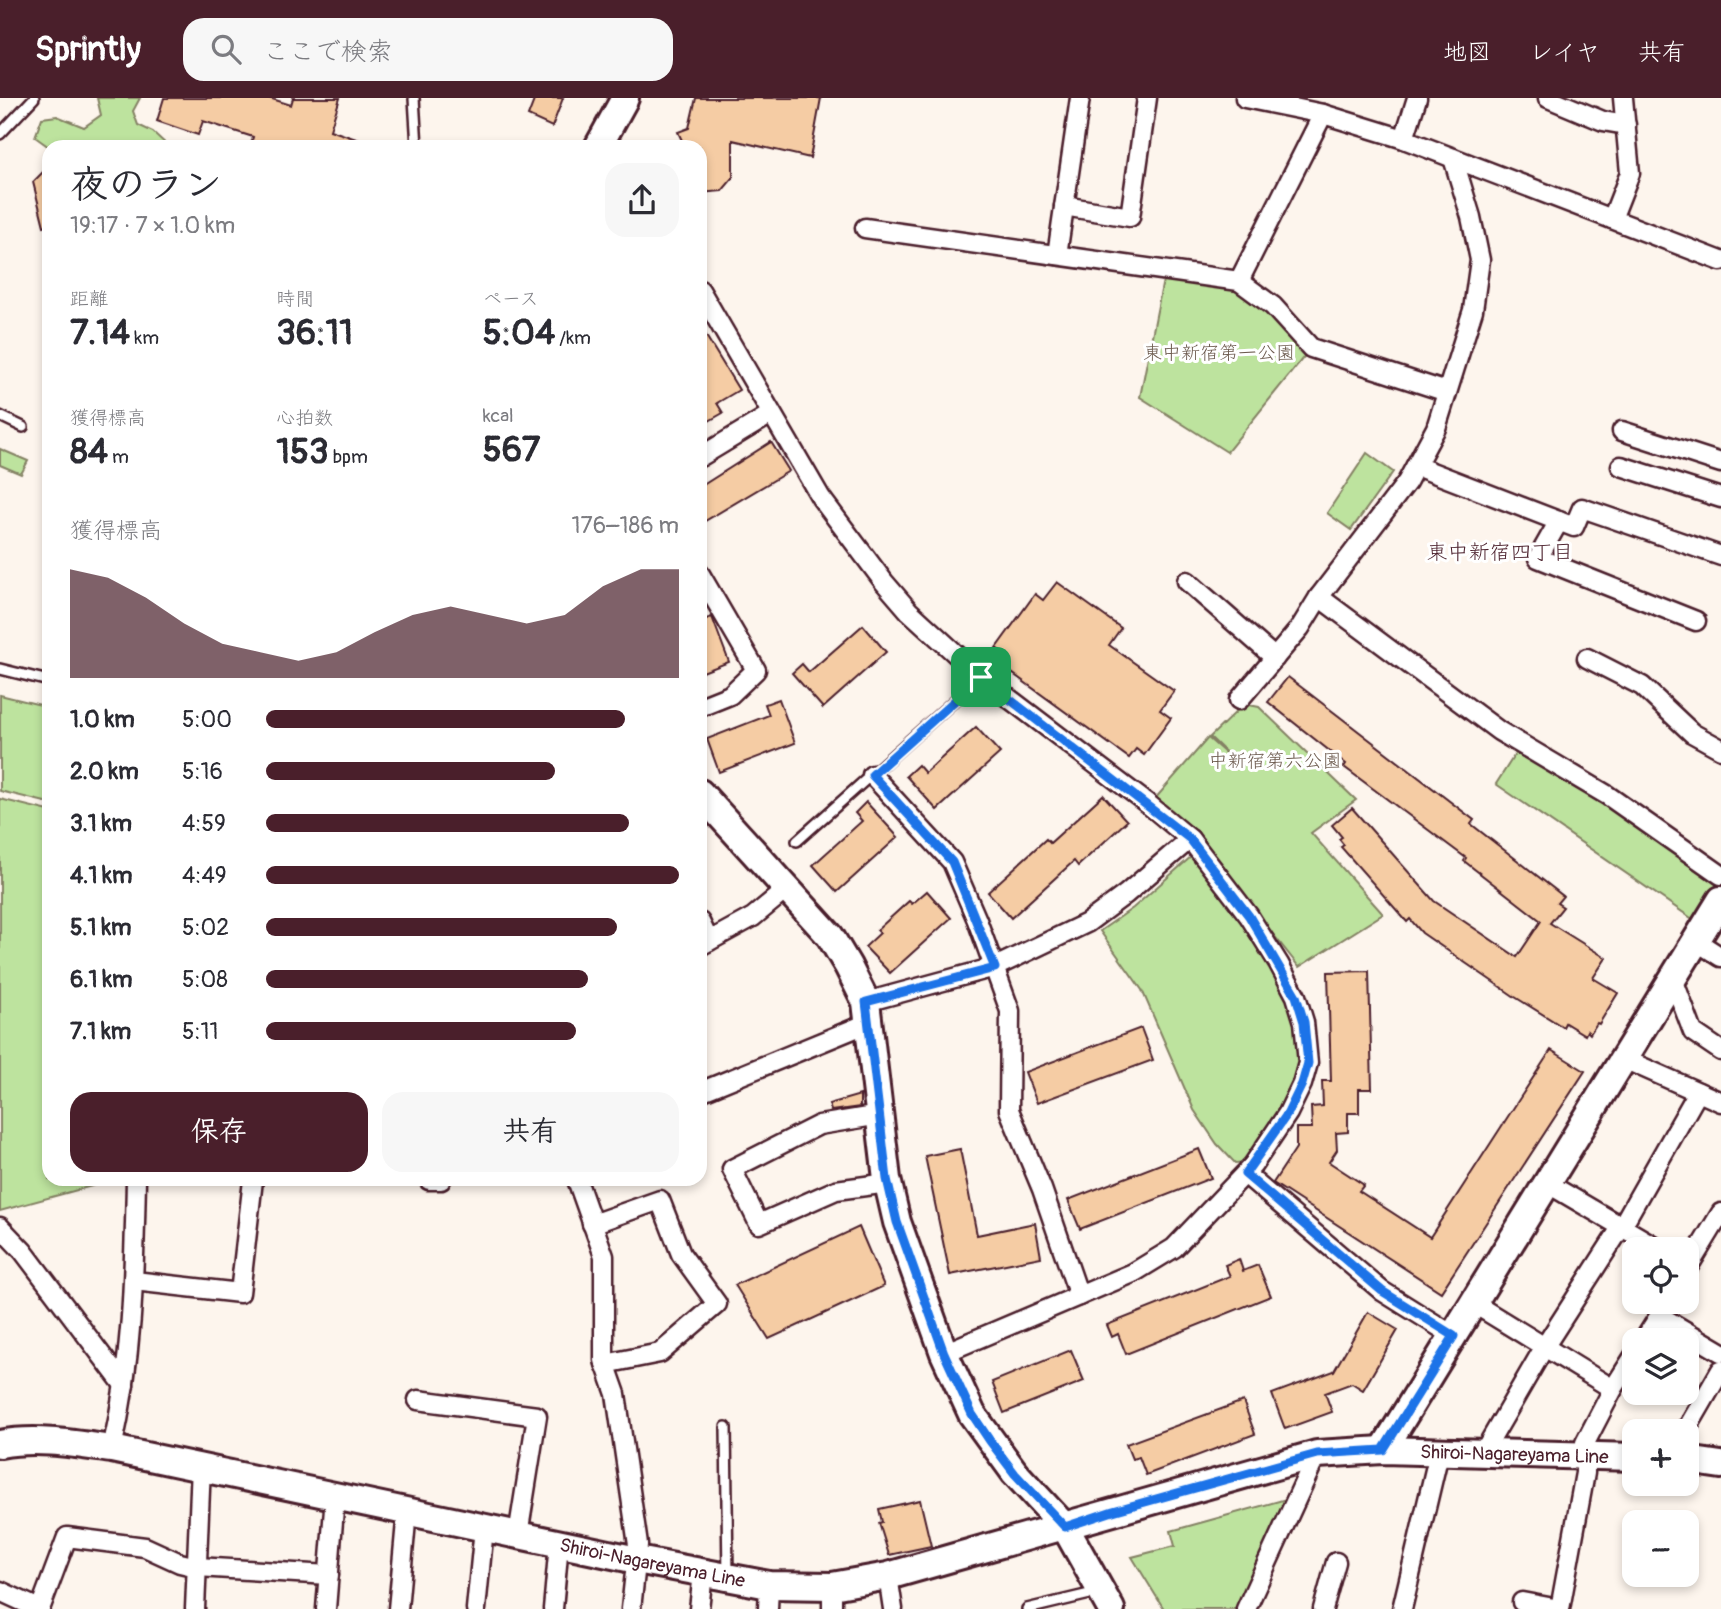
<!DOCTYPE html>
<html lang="ja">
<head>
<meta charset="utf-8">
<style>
  :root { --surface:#fff; --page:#f7f7f7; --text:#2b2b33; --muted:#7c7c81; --accent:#4a1f2b }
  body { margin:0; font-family:Pangolin,"Klee One",sans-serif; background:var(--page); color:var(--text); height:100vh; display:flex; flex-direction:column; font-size:26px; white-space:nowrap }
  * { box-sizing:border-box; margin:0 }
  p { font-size:23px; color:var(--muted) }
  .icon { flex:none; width:38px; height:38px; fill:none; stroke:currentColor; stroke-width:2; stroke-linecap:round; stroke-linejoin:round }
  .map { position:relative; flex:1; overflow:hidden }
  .side { position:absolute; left:42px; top:42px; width:665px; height:1046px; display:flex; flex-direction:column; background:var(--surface); border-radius:21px; box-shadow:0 4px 10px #0003 }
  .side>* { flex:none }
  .tools { position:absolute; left:1622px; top:1139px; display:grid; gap:14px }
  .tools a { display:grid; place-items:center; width:77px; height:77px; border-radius:14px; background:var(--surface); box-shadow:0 4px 10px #0003; font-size:35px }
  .pin { position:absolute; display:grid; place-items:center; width:60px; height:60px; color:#fff; margin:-30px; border-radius:14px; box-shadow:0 4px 10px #0006 }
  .round { display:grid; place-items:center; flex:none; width:74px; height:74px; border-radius:21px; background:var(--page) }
  .summary { display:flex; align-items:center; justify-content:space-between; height:119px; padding:0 28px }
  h1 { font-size:38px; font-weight:700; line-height:52px }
  .figures { display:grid; grid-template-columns:repeat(3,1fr); gap:10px; height:119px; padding:7px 28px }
  .figures div { display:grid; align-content:center }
  .figures b { font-size:35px; font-weight:700 }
  .figures small { font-size:19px; font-weight:400 }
  .figures p { font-size:19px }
  .chart { height:196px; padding:14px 28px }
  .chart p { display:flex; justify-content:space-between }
  .chart svg { width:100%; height:126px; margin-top:7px; fill:var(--accent); opacity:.7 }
  .primary-button { display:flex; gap:14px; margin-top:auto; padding:14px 28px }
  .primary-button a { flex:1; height:80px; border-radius:21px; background:var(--accent); color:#fff; font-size:28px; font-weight:700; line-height:80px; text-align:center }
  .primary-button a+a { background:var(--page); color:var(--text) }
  ul { padding:0 28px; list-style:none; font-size:23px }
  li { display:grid; grid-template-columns:112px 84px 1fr; align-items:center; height:52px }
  li i { height:18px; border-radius:9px; background:var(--accent) }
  header { display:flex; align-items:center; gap:42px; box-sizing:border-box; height:98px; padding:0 35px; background:var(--accent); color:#fff }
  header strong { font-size:33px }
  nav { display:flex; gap:38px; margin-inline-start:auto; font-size:24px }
  .search { width:490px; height:63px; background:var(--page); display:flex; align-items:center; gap:18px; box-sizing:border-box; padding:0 24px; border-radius:21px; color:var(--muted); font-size:26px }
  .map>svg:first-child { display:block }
</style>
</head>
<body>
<header>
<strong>Sprintly</strong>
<div class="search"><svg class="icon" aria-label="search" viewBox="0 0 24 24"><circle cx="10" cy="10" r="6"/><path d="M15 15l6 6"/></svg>ここで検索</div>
<nav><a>地図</a><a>レイヤ</a><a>共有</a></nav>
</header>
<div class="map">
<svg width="1721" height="1511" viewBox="0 0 1721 1511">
  <rect width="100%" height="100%" fill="#fdf5ed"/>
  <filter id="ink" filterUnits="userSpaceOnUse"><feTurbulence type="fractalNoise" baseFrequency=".0143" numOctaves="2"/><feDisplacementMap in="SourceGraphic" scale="14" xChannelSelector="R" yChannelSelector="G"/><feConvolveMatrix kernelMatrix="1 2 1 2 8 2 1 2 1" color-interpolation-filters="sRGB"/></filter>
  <g filter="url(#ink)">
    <g fill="#bde39e" stroke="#848164" stroke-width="2">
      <path d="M97,0H140L133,13L138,27L153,34L169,49H49L35,39L42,20L57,18L84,29L101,17Z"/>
      <path d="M1165,172L1239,183L1311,250L1227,354L1140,299Z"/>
      <path d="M0,351L28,363L21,376L0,367Z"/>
      <path d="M1367,355L1393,374L1351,432L1327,415Z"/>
      <path d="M0,597L49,609V705L0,693Z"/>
      <path d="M1244,606L1259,609L1356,702L1311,735L1383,816L1299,869L1243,798L1154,702L1208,640L1241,669L1210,639Z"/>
      <path d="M1519,650L1605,701L1716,780L1718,785L1697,824L1496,686Z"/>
      <path d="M0,701L49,713V1082H108L107,1084L0,1113Z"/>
      <path d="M1192,758C1235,810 1284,867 1297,935C1298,945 1301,956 1299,966C1293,1002 1266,1035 1246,1064L1235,1065L1217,1046L1194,1012L1142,892L1100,833L1133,810Z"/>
      <path d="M1286,1401L1236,1511H1164L1132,1459L1175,1448L1171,1433Z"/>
    </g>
    <g fill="#f5cca4" stroke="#4a1f2b" stroke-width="2">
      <path d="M164,0H269L291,7L293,0H340L330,32L374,47L373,49H250L253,39L203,23L198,37L157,23Z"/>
      <path d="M535,0H563L552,29L528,18Z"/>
      <path d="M696,0H821L810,60L733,42V80L722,93L700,95V49H685L678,34L689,30Z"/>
      <path d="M49,68V127L44,128L33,84Z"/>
      <path d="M700,228L739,292L717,305L723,315L700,328Z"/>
      <path d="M771,344L789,373L700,426V389Z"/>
      <path d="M1057,484L1121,530L1109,547L1174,593L1160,612L1171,620L1144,657L1136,651L1129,660L998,565L1005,556L996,550L1035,496L1043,502Z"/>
      <path d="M712,519L729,564L700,575V523Z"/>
      <path d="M863,527L886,554L823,610L792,575L802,566L809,574Z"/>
      <path d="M1288,579L1474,722L1471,726L1563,798L1557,805L1563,809L1550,825L1606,860L1593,880L1618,895L1599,926L1597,925L1590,936L1587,933L1585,937L1565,925L1563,929L1515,899L1422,835L1410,821L1407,824L1341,749L1344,747L1339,741L1342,739L1332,727L1352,710L1434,803L1517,859L1541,823L1464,763L1466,760L1344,669L1346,666L1268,604Z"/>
      <path d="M779,601L795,645L719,674L707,641L769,617L765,606Z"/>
      <path d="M976,629L1000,655L937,712L906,678L918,667L925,675Z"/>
      <path d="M1103,697L1127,723L1078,768L1074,763L1011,820L988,794L1046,741L1050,745Z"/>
      <path d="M866,704L898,739L837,794L813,767L862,723L855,715Z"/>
      <path d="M927,793L951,820L890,875L865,849L880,835L877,832L909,803L912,806Z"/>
      <path d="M1369,873L1372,991H1359V1015H1348V1034L1336,1035L1337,1052L1329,1064L1364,1087L1359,1093L1430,1139L1551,952L1585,973L1441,1194L1273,1085L1296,1050V1030H1312L1311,1009L1323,1008L1322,983H1331L1328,874Z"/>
      <path d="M1141,930L1153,962L1037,1005L1025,974Z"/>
      <path d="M860,997V1009L831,1013L829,1006Z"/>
      <path d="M960,1051L977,1137L1035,1125L1041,1159L950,1177L925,1058Z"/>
      <path d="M1199,1051L1211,1080L1080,1131L1068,1102Z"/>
      <path d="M859,1129L884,1188L769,1241L735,1187Z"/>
      <path d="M1239,1161L1243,1173L1258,1167L1271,1198L1126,1256L1118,1236L1112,1239L1107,1227L1230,1178L1225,1167Z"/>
      <path d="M1368,1214L1398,1232L1363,1292L1352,1285L1325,1295L1332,1314L1285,1331L1272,1296L1334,1273Z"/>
      <path d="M1071,1252L1084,1283L1004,1315L992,1284Z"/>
      <path d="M1243,1303L1255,1336L1146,1377L1139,1359L1132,1361L1126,1346Z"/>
      <path d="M920,1402L931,1448L889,1457L879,1425L882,1424L879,1411Z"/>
    </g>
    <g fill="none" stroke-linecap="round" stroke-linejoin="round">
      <defs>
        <g id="lane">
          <path d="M414,0L417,49"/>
          <path d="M0,36L34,0"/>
          <path d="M0,318L23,329"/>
          <path d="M0,571L49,583"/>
          <path d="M797,743L981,579"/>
          <path d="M726,1329L728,1478"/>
          <path d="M1027,1511L1098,1494"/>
        </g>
        <g id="street">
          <path d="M1245,0L1323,16L1404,41L1721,163"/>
          <path d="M1548,0L1603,23L1626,27"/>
          <path d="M1404,41L1417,0"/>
          <path d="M1453,60L1471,119L1480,162L1473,212L1436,330L1407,384L1319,499L1499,633L1607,697L1721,777"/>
          <path d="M1064,108L1130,119L1147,0"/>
          <path d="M1612,121L1630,75L1623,0"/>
          <path d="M865,130L1239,183L1273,208L1311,250L1447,294"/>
          <path d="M1057,157L1080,0"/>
          <path d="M1239,183L1323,16"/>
          <path d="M700,192L821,400L884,484L909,513L981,579L1148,706L1190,741L1249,818L1279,866L1296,898L1304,924L1308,965L1302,986L1288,1015L1253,1067L1174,1150L1133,1175L944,1255"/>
          <path d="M1622,333L1721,365"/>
          <path d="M700,359L771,316"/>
          <path d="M1416,368L1574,429L1582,410L1721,458"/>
          <path d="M1621,368L1721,400"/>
          <path d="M1559,423L1538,460L1696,523"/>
          <path d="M700,476L756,572L730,597L700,609"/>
          <path d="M1187,483L1275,560"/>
          <path d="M1587,560L1642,588L1692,635L1721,651"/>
          <path d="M1239,602L1300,530L1319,499"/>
          <path d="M872,677L952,764L977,822L1010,913L1009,1012L1042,1091L1079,1198"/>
          <path d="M700,824L709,843"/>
          <path d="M1696,843L1721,859"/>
          <path d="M700,848L753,819L788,790"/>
          <path d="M1673,881L1693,934L1721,953"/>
          <path d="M866,904L995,869L1087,825L1126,796L1190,741"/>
          <path d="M1624,961L1721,1004"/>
          <path d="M700,994L868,925"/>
          <path d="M880,1017L819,1027L732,1071L759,1126L836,1092L888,1085"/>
          <path d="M1245,1076L1382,1193L1454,1238"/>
          <path d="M429,1082H441"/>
          <path d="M577,1082L604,1158V1262L616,1296L638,1447L631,1511"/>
          <path d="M1547,1085L1661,1152"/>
          <path d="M592,1126L660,1102L681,1156L717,1206L660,1255L605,1266"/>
          <path d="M0,1129L23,1153L124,1287"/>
          <path d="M1687,1171L1721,1115"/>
          <path d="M134,1183L240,1195L253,1082"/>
          <path d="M1473,1205L1613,1291"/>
          <path d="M1660,1218L1721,1254"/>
          <path d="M1644,1242L1668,1204"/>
          <path d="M418,1302L537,1318L518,1437"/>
          <path d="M1685,1334L1721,1272"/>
          <path d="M112,1351C133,1259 134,1175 136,1082"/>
          <path d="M1486,1356L1487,1348L1545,1248L1622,1128L1698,994"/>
          <path d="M888,1478L893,1511"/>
          <path d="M0,1493L39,1511"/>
          <path d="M1522,1504L1559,1511"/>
          <path d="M40,1511L67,1439L145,1449L180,1465L197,1469L329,1477"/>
          <path d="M195,1511L201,1368"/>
          <path d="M326,1511L335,1398"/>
          <path d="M398,1511L407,1413"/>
          <path d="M476,1511L484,1430"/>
          <path d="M553,1511L559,1445"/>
          <path d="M699,1511L703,1475"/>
          <path d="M768,1511L769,1487"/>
          <path d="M832,1511V1488"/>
          <path d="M1246,1511L1317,1356"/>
          <path d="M1323,1511L1336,1464"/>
          <path d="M1402,1511L1439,1355"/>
          <path d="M1560,1511L1585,1375V1345L1613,1291L1634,1258"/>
        </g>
        <g id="secondary">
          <path d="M598,49L625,0"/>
          <path d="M700,695L830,838L848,868L866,904L887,1081L897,1124L944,1255L972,1316L1015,1375L1065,1429L1111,1511"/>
          <path id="s1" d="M0,1346C36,1339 76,1346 112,1351L637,1462L769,1487L832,1488L888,1478L1317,1356L1383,1352L1634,1359"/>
          <path d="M1383,1352L1721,802"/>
          <path d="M1687,1362L1721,1367"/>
        </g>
      </defs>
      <use href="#lane" stroke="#4a1f2b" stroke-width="14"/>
      <use href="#street" stroke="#4a1f2b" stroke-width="23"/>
      <use href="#secondary" stroke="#4a1f2b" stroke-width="32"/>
      <use href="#lane" stroke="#fff" stroke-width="9"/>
      <use href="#street" stroke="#fff" stroke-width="18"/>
      <use href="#secondary" stroke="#fff" stroke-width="26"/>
    </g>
  </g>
  <g fill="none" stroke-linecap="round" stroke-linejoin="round" filter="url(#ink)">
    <defs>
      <path id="route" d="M981,579L1190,741L1249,818L1296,898L1304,924L1308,965L1302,986L1288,1015L1245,1076L1382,1193L1454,1238L1383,1352L1317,1356L1113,1413L1065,1429L1015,1376L990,1343L972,1316L944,1255L897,1124L887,1081L866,904L995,870L952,764L872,677Z"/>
    </defs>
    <use href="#route" stroke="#fff" stroke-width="14"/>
    <use href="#route" stroke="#1a73e8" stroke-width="9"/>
  </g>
  <g text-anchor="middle" stroke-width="6" stroke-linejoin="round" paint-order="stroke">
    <g font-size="19" fill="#6c5a4e" stroke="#fff">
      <text x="1219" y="261">東中新宿第一公園</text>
      <text x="1275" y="669">中新宿第六公園</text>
    </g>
    <g font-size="19" fill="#4a1f2b" stroke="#fff">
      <text dy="7" stroke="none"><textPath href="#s1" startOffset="1547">Shiroi-Nagareyama Line</textPath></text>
      <text dy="7" stroke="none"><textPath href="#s1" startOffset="665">Shiroi-Nagareyama Line</textPath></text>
    </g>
    <g font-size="21" fill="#4a1f2b" stroke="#fff">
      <text x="1500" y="461">東中新宿四丁目</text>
    </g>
  </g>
</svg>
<div class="tools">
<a><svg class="icon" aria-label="locate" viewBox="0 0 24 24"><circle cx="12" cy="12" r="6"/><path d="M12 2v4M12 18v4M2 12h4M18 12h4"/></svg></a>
<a><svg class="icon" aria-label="layers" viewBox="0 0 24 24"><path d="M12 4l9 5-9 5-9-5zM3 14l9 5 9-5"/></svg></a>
<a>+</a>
<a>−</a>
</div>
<div class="pin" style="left:981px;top:579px;background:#1e9e55"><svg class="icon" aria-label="arrive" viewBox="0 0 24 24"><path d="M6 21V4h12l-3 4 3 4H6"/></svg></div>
<section class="side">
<div class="summary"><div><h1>夜のラン</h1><p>19:17 · 7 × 1.0 km</p></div><a class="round"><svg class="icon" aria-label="share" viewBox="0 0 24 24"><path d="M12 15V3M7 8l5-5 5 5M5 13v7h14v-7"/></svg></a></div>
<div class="figures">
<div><p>距離</p><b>7.14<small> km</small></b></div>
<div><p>時間</p><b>36:11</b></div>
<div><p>ペース</p><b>5:04<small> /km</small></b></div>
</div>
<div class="figures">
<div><p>獲得標高</p><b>84<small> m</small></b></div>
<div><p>心拍数</p><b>153<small> bpm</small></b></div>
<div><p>kcal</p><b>567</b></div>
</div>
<div class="chart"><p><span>獲得標高</span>176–186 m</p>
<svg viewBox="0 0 160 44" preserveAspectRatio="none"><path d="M0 44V6L10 9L20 16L30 25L40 32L50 35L60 38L70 35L80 28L90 22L100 19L110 22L120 25L130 22L140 12L150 6L160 6V44z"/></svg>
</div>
<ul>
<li><b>1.0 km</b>5:00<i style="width:87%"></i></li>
<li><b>2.0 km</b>5:16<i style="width:70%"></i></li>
<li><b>3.1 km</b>4:59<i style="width:88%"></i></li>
<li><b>4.1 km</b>4:49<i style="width:100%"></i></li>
<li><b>5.1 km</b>5:02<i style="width:85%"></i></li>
<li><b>6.1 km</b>5:08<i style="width:78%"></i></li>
<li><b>7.1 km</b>5:11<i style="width:75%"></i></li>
</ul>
<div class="primary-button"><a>保存</a><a>共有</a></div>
</section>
</div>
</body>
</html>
